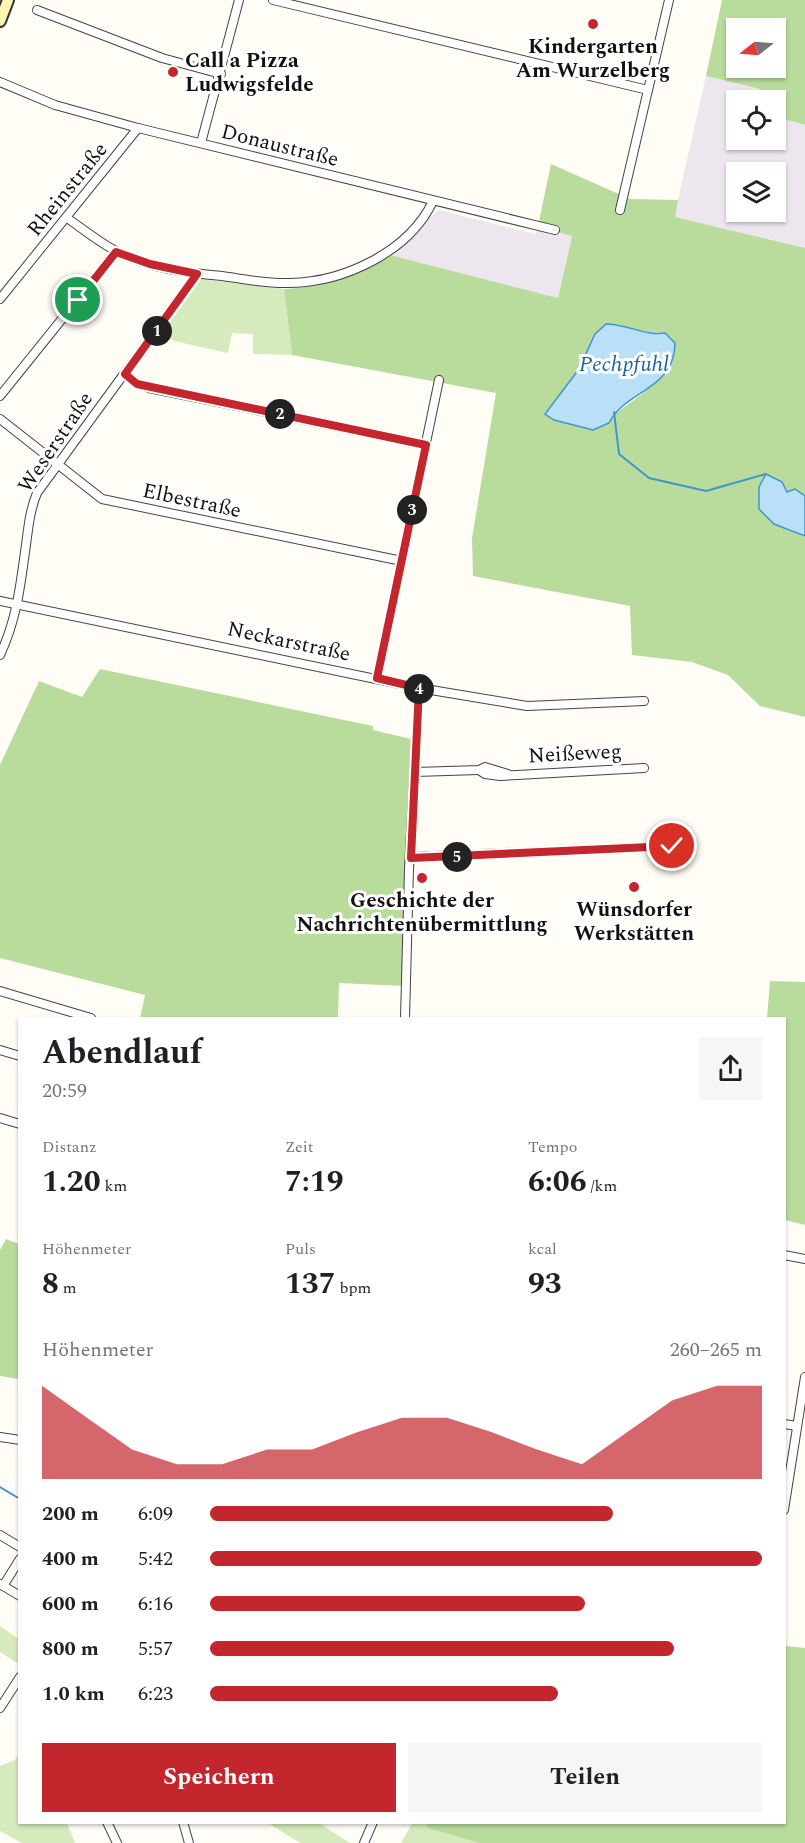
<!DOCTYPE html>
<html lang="de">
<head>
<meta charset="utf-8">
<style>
  :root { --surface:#fff; --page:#f6f6f6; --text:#202124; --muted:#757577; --accent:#c4262e }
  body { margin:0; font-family:Spectral,serif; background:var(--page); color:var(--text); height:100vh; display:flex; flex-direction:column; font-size:22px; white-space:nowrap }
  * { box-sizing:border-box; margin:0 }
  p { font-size:20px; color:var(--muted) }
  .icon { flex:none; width:33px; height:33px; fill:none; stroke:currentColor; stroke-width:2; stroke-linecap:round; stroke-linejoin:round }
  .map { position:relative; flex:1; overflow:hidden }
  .details { position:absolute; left:18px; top:1017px; width:768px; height:807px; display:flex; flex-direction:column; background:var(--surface); border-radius:0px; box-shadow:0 2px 4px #0004 }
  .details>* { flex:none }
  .needle { width:39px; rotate:253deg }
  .fabs { position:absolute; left:726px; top:18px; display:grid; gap:12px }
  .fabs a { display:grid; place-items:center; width:60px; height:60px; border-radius:0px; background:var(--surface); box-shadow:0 2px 4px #0004; font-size:30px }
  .pin { position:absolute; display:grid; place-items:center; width:51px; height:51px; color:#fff; margin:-26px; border:3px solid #fff; border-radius:50%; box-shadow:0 2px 6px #0007 }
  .km { position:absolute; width:30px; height:30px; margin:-15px; border-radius:50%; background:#222; color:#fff; font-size:16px; line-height:30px; text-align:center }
  .round { display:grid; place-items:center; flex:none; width:63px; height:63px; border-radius:0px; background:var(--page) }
  .headline { display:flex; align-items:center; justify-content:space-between; height:102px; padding:0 24px }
  h1 { font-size:33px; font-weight:700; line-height:45px }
  .figures { display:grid; grid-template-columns:repeat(3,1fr); gap:9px; height:102px; padding:6px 24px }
  .figures div { display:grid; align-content:center }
  .figures b { font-size:30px; font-weight:700 }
  .figures small { font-size:16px; font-weight:400 }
  .figures p { font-size:16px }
  .chart { height:168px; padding:12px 24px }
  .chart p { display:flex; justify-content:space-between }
  .chart svg { width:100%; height:108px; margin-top:6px; fill:var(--accent); opacity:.7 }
  .button { display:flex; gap:12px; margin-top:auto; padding:12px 24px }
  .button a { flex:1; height:69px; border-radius:0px; background:var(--accent); color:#fff; font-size:24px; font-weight:700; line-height:69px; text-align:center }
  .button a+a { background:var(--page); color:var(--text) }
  ul { padding:0 24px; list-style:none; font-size:20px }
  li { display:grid; grid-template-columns:96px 72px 1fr; align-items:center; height:45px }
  li i { height:15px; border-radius:8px; background:var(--accent) }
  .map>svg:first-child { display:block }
</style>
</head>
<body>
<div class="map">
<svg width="805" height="1843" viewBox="0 0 805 1843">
  <rect width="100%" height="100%" fill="#fffdf5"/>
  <g fill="#eee6ef" fill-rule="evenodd">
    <path d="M706,76L760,89L757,100H736V140H776V117L805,125V248L674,217ZM736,172H776V212H736Z"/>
    <path d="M438,210L536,234L538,226L572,235L558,298L390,255Z"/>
  </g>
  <g fill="#d5ebbd">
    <path d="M201,279L284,289L292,355L253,354V334L232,333L228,353L174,341L163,332Z"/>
    <path d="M0,1626L19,1639V1664L0,1652Z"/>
    <path d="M19,1754L20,1822L67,1823L75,1843H22L0,1831V1766L15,1760Z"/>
    <path d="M413,1822L428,1823L427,1828L479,1843H401Z"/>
    <path d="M268,1823H319L350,1843H300Z"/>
  </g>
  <g fill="#b9dc9c" fill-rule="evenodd">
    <path d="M722,0H805V125L776,117V100H757L760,89L706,76ZM776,28V68H736V28Z"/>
    <path d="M551,164L630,199L678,200L675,217L805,248V496L795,489L774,524L805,536V717L760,706L728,675L692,662L632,655L630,606L473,576L472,538L496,393L292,355L284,289C324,287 357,277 390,255L558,298L572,236L538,226ZM618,324L638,331L665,333L675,343C675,381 619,408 593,430L554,420L545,414L579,369L595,334Z"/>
    <path d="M100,669L373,726V730L411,739L408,813L419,814L417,852L407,901L404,986L339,983L338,1018H140L145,995L0,958V765L39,681L82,697Z"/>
    <path d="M770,981L805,982V1225L785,1220L784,1018H767Z"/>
    <path d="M6,1239L19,1244L18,1379L0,1376V1250Z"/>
    <path d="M785,1646L805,1648V1843H479L427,1828L428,1822H784Z"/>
  </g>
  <g fill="#b9e0f7" stroke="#3f96cf" stroke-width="1.5">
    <path d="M606,324C627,324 645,336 665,333L675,343C675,390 625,390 609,423L593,430L554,420L545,414L579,369L595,334Z"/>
    <path d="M766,474L782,482L787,492L795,489L805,496V536L774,524L759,509V487Z"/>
  </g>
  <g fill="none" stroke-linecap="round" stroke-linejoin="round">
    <g stroke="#3f96cf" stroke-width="2">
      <path d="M614,412L619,454L649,478L706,491L766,474"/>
      <path d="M0,1487L20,1499"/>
    </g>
    <defs>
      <g id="minor">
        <path d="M273,0L648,90"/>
        <path d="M37,10L162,58L221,74"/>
        <path d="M0,82L55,105L138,128L555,230"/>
        <path d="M201,143L239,0"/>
        <path d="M620,210L669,0"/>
        <path d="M67,218C83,229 99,242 116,251C147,268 187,273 222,276C244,279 267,284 290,283C344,282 409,252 433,201"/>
        <path d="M0,299L138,128"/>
        <path d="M125,374L137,383L149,388L426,445"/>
        <path d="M0,396L116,252"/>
        <path d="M0,419L102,499L402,561"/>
        <path d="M0,601L419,688L527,706L644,701"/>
        <path d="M0,655C16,621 20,589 25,552C28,532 29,512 37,493L197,274"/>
        <path d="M377,678L439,380"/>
        <path d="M479,770L485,774L500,776L644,768"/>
        <path d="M415,772L479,770L485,767L508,774"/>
        <path d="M411,857L672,846"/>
        <path d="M0,991L91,1018"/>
        <path d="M405,1018L409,869L419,688"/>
        <path d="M0,1050L20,1056"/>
        <path d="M0,1118L20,1124"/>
        <path d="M784,1255L805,1259"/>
        <path d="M784,1424L797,1426"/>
        <path d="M0,1437L20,1440"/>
        <path d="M784,1510L805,1377"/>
        <path d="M0,1535L20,1547"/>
        <path d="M0,1584L20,1596"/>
        <path d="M3,1586L20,1559"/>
        <path d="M0,1708L20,1677"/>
        <path d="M107,1822L117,1843"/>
        <path d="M183,1822L189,1843"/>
        <path d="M364,1843L373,1822"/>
      </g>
      <path id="secondary" d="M0,21L8,0"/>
    </defs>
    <use href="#minor" stroke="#444" stroke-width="10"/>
    <use href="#secondary" stroke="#333" stroke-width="14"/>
    <use href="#minor" stroke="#fff" stroke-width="8"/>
    <use href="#secondary" stroke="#fff6b0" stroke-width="10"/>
  </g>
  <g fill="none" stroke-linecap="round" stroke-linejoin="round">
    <defs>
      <path id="route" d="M78,300L116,252L150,264L197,274L125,374L137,384L426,445L377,678L419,688L411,858L672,846"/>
    </defs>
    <use href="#route" stroke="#fff" stroke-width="12"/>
    <use href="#route" stroke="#c4262e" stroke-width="8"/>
  </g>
  <g fill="#c4262e" stroke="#fff" stroke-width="2">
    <circle cx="593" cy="24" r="6"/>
    <circle cx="173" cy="72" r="6"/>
    <circle cx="422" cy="878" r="6"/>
    <circle cx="634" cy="887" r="6"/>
  </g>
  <g text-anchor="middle" stroke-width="6" stroke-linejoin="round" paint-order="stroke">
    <g font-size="21" font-weight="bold" fill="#111" stroke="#fff">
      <text x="593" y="53">Kindergarten<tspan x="593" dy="24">Am Wurzelberg</tspan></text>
      <text x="185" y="67" text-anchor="start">Call a Pizza<tspan x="185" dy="24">Ludwigsfelde</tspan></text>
      <text x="422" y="907">Geschichte der<tspan x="422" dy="24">Nachrichtenübermittlung</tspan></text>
      <text x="634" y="916">Wünsdorfer<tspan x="634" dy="24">Werkstätten</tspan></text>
    </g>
    <g font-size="21" fill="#111" stroke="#fff">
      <text transform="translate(280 145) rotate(14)" y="7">Donaustraße</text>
      <text transform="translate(67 189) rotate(-51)" y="7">Rheinstraße</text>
      <text transform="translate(55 442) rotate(-56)" y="7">Weserstraße</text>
      <text transform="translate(192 500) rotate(12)" y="7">Elbestraße</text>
      <text transform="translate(289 641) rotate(12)" y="7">Neckarstraße</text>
      <text transform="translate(575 753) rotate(-3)" y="7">Neißeweg</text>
    </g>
    <g font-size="22" font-style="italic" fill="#1768a6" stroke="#fff">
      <text x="624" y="371">Pechpfuhl</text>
    </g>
  </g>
</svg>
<div class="fabs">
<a><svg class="needle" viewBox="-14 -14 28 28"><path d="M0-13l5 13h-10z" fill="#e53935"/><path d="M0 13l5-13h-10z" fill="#757577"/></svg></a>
<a><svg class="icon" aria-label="locate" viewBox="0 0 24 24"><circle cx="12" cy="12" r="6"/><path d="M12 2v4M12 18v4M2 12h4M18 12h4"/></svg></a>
<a><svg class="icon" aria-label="layers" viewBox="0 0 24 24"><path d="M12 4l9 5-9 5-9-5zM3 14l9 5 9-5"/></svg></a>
</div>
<div class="pin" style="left:78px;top:300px;background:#1e9e55"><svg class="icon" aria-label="arrive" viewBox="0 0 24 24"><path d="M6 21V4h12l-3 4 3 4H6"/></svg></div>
<div class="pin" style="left:672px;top:846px;background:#d93025"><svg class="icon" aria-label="check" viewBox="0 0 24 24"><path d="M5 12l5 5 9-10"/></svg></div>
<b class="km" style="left:157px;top:331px">1</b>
<b class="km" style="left:280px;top:414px">2</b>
<b class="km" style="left:412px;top:510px">3</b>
<b class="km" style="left:419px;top:689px">4</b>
<b class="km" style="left:457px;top:857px">5</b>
<section class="details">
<div class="headline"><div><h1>Abendlauf</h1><p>20:59</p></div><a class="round"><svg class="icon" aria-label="share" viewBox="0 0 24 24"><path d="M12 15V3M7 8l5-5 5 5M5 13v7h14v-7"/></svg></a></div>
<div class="figures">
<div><p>Distanz</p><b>1.20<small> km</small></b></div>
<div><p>Zeit</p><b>7:19</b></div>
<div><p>Tempo</p><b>6:06<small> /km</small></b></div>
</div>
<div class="figures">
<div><p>Höhenmeter</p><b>8<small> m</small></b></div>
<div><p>Puls</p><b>137<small> bpm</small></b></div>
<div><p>kcal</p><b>93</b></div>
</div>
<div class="chart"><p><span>Höhenmeter</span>260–265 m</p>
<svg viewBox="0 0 160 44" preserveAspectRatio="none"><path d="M0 44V6L10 19L20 32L30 38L40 38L50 32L60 32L70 25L80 19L90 19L100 25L110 32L120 38L130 25L140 12L150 6L160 6V44z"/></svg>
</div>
<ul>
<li><b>200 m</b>6:09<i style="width:73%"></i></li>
<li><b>400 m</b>5:42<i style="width:100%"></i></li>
<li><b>600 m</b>6:16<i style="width:68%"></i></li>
<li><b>800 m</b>5:57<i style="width:84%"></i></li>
<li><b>1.0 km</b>6:23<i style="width:63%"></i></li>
</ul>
<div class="button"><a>Speichern</a><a>Teilen</a></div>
</section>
</div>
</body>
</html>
